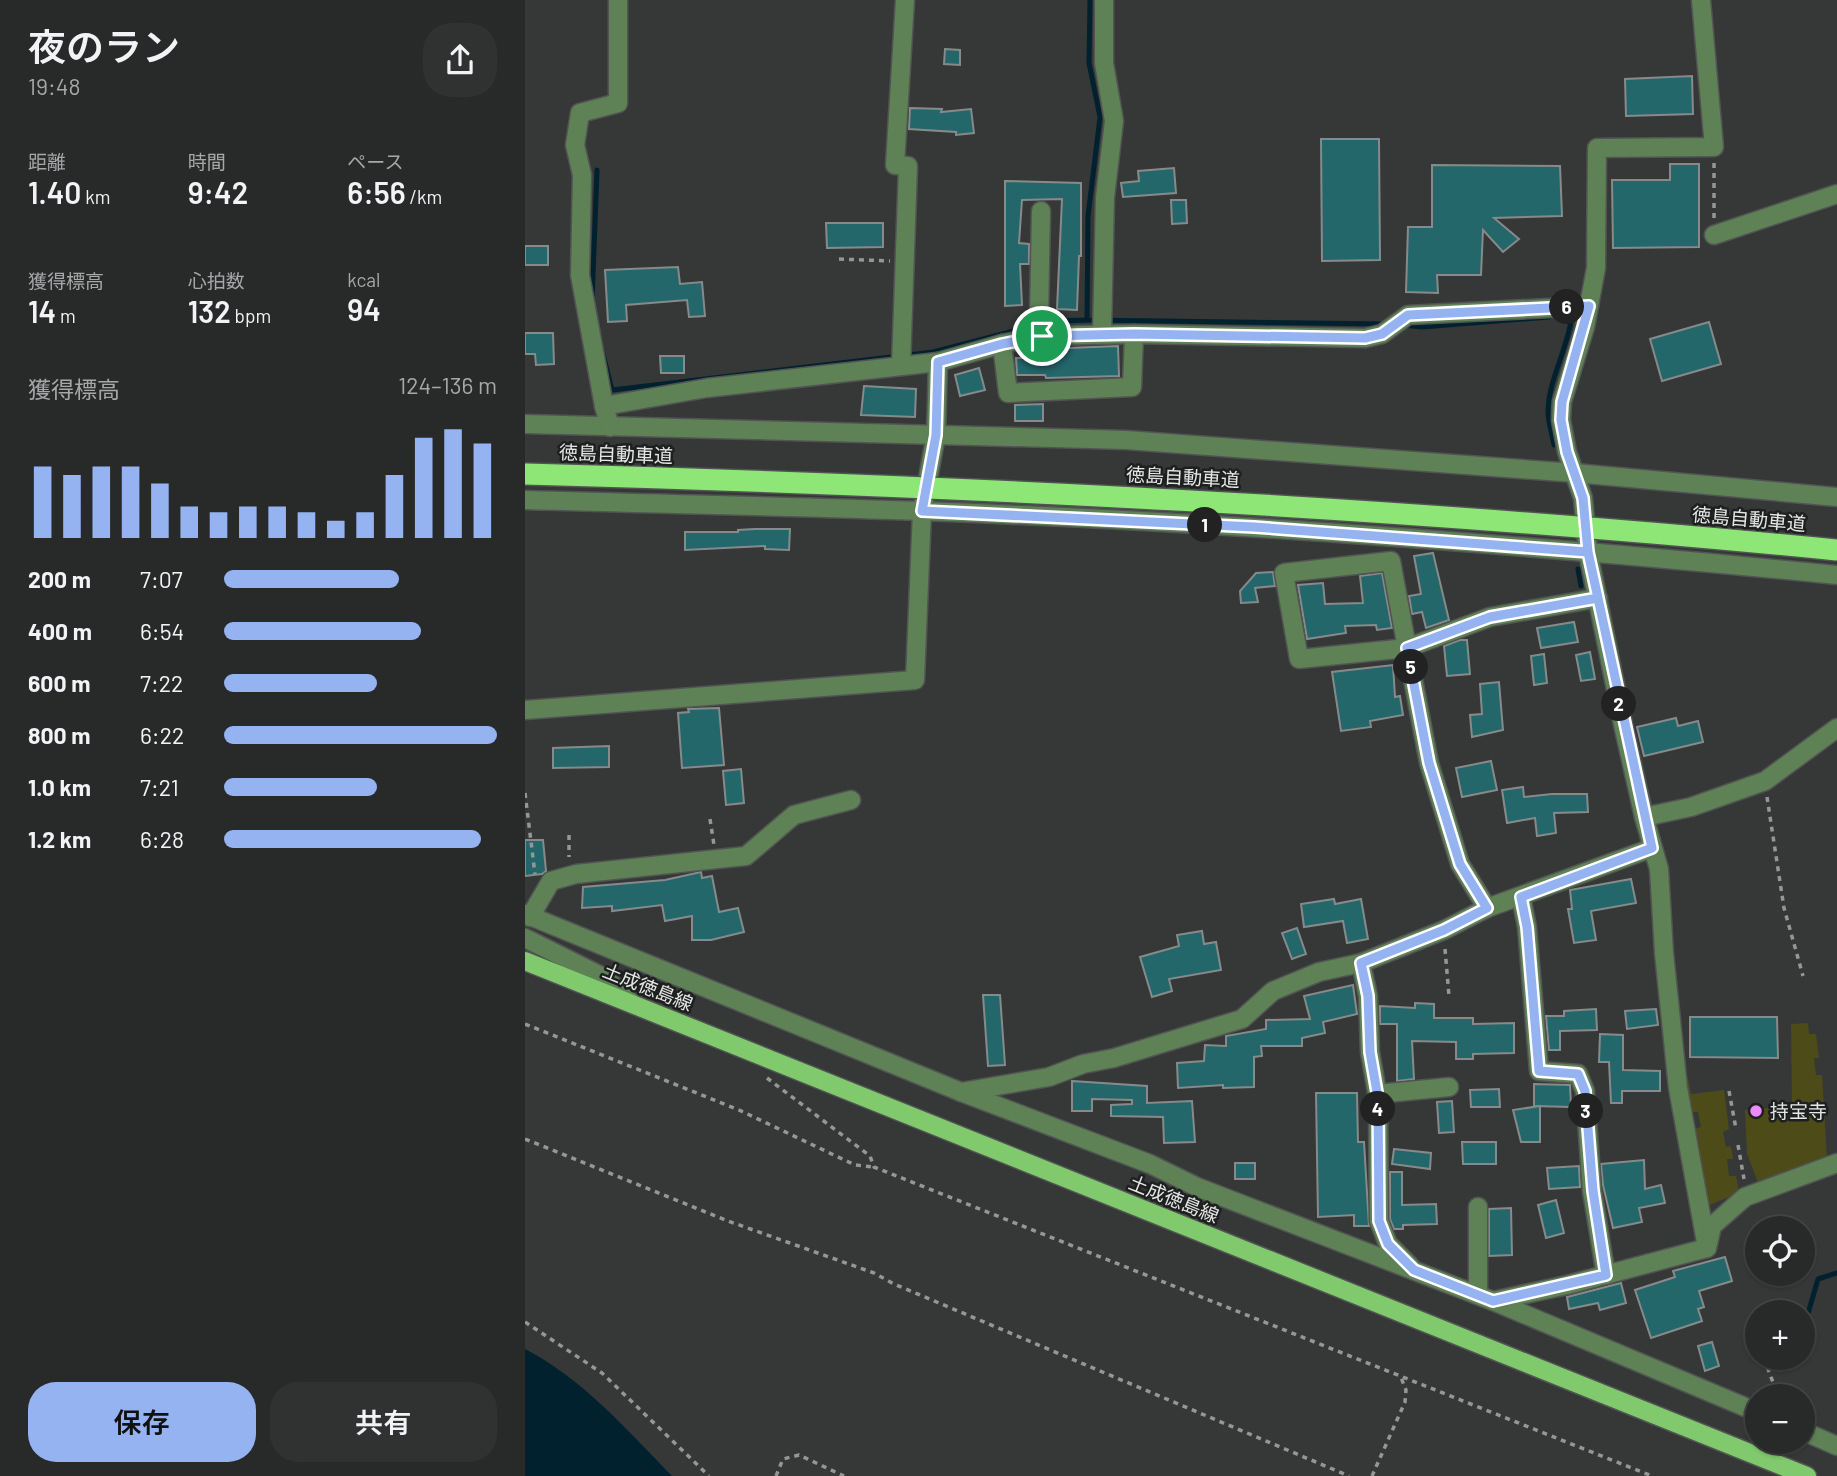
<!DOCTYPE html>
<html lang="ja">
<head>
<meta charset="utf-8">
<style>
  :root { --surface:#282a29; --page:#303231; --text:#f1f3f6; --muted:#a5a7a8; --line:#444646; --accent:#95b2f1 }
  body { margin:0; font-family:Barlow,"Noto Sans JP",sans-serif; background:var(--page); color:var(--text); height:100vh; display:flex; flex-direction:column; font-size:26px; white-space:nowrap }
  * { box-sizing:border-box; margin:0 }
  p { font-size:23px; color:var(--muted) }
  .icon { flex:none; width:38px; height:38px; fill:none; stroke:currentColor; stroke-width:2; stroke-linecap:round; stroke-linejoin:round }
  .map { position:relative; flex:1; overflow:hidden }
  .panel { display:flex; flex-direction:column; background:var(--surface); width:525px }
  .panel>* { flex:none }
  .tools { position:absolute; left:1220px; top:1216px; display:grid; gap:14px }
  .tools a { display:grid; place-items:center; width:70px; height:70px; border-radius:50%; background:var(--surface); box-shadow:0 2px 5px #0004,0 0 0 2px var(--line); font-size:35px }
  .pin { position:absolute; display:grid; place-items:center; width:60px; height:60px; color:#fff; margin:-30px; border:4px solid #fff; border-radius:50%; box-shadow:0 2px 7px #0007 }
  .km { position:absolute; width:35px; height:35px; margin:-18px; border-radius:50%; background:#222; color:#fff; font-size:19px; line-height:35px; text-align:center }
  .round { display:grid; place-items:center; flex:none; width:74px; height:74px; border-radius:28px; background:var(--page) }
  .overview { display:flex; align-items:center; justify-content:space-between; height:119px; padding:0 28px }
  h1 { font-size:38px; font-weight:600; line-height:52px }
  .metrics { display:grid; grid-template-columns:repeat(3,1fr); gap:10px; height:119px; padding:7px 28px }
  .metrics div { display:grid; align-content:center }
  .metrics b { font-size:30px; font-weight:600 }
  .metrics small { font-size:19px; font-weight:400 }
  .metrics p { font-size:19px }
  .chart { height:196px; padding:14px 28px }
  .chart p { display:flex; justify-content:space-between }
  .chart svg { width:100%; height:126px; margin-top:7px; stroke:var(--accent); stroke-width:6 }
  .primary-button { display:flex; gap:14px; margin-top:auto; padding:14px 28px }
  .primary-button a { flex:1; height:80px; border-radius:28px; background:var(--accent); color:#111; font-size:28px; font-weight:600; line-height:80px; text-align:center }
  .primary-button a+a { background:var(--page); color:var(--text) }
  ul { padding:0 28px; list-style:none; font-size:23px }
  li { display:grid; grid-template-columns:112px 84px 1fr; align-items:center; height:52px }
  li i { height:18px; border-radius:9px; background:var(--accent) }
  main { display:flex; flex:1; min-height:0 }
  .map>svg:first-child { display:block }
</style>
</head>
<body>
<main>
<section class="panel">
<div class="overview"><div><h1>夜のラン</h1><p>19:48</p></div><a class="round"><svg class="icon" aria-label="share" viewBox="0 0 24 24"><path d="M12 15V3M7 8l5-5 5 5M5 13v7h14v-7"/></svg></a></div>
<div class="metrics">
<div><p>距離</p><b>1.40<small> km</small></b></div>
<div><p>時間</p><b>9:42</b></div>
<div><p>ペース</p><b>6:56<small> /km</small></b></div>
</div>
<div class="metrics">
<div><p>獲得標高</p><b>14<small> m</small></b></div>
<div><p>心拍数</p><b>132<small> bpm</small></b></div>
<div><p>kcal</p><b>94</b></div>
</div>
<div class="chart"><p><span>獲得標高</span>124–136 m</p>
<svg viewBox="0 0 160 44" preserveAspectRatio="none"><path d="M5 44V19M15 44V22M25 44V19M35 44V19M45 44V25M55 44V33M65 44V35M75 44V33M85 44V33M95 44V35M105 44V38M115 44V35M125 44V22M135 44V9M145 44V6M155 44V11"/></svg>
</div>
<ul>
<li><b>200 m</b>7:07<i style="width:64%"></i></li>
<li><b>400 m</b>6:54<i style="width:72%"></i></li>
<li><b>600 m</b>7:22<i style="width:56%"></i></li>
<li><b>800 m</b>6:22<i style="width:100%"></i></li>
<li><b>1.0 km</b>7:21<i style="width:56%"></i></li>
<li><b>1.2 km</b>6:28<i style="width:94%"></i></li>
</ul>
<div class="primary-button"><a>保存</a><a>共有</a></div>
</section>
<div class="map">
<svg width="1312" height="1476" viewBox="0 0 1312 1476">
  <rect width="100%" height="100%" fill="#353837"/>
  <g fill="#4d4c19">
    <path d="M1283,1023L1284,1034H1291L1294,1058H1289L1291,1075H1297L1302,1159L1234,1185L1222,1154L1220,1110L1267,1106L1266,1024Z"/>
    <path d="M1163,1078L1166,1094L1199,1090L1204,1129L1198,1132L1201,1147L1206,1146L1208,1159H1202L1204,1176H1211L1214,1193L1184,1205L1166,1130L1176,1127L1173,1112H1163L1158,1079Z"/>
  </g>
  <path fill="#02212f" d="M0,1349C57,1378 103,1431 147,1476H0Z"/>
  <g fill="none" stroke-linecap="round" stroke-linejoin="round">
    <g stroke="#02212f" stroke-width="5">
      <path d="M565,0L564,63L575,117L563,216L562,320L863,324"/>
      <path d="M67,303L72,170"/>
      <path d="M877,325L897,327L1024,317"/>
      <path d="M77,350L87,390L408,352L527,321L562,320"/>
      <path d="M1029,445C1027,434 1023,422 1023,412C1023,380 1043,349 1047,315H1041"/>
      <path d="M1053,569L1056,586"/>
      <path d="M1278,1331L1293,1279L1312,1273"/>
      <path d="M1267,1367L1270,1358"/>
    </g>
  </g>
  <g fill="#23676b" stroke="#878a8a" stroke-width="2">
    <path d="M420,49L435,50V65L419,64Z"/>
    <path d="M1167,76L1168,114L1101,116L1100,79Z"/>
    <path d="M385,108L417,109L416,112L446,109L449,133L431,135V132L384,129Z"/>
    <path d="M796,139H854L855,260L797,261Z"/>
    <path d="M1145,164H1174V247L1088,248L1087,180H1145Z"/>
    <path d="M907,165L1035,166L1037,216L969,218L994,239L978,252L958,230L956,275H912L913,293L881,292L883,227H907Z"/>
    <path d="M649,168L651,193L598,197L596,183L614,181L613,171Z"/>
    <path d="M480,181L556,183V256H554L552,310L532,309L537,199L497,200L494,243L504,244V264H495L497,305L480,306Z"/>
    <path d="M646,200H661L662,223L647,224Z"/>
    <path d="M301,223H358V247L302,248Z"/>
    <rect x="0" y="246" width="23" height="19"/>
    <path d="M153,267L155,284L177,282L180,316L164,317L162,300L101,305L102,321L83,322L80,270Z"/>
    <path d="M1184,322L1196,364L1137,381L1125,339Z"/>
    <path d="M0,333H28L29,364L11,365L10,354H0Z"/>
    <path d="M593,346L594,376L521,378L520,375H492L491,358H519V349Z"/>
    <path d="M135,356H159V373H136Z"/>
    <path d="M454,368L460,390L435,396L430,375Z"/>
    <path d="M339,386L391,389L390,417L336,415Z"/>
    <path d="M518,404V421H490V405Z"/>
    <path d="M230,529H265L264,550L240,549V546L160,550V532H213V530Z"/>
    <path d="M908,553L924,620L901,628L897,612L887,614L884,596L896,594L889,556Z"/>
    <path d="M748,572L750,586L730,588L733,602L716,603L715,591L731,573Z"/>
    <path d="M857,573L867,628L852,630L851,625L820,626L821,633L782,639L773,585L798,583L800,604L838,603L835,576Z"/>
    <path d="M1049,622L1053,642L1016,648L1012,628Z"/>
    <path d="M935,640H942L945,674L922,676L919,646Z"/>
    <path d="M1065,652L1070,679L1056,681L1051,655Z"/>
    <path d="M1019,654L1022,683L1009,685L1006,656Z"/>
    <path d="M868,665L870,697L875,696L878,715L845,721L846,727L816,731L807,672Z"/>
    <path d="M974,682L978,730L947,737L945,715L957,714L955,684Z"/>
    <path d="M194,708L199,765L157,768L153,713L164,712L163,709Z"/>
    <path d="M1151,718L1153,726L1173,721L1178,742L1119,756L1112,727Z"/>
    <path d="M84,746V767L28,768V748Z"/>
    <path d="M966,761L972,790L937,797L931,768Z"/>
    <path d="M216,769L219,803L201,805L198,771Z"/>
    <path d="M998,787L999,797L1027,794H1062L1063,812L1029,813L1031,833L1012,836L1010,818L982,823L977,790Z"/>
    <path d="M0,840H18L21,871L17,874L0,876Z"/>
    <path d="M176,872L177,878L187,876L194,912L213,908L219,932L186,940H167V916L140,921L137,905L87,911V906L57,908L58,887L140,880Z"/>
    <path d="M1106,879L1111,903L1066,911L1071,940L1049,943L1043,909H1047L1045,890Z"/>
    <path d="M809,899L810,904L836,899L843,939L822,943L818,921L779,927L776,904Z"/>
    <path d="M772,928L781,954L767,959L757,933Z"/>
    <path d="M677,931L679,944L691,942L696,970L644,979L647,991L627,997L615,957L654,946L652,935Z"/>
    <path d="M828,985L832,1014L798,1022L800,1033L777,1038V1046H736L737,1056L729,1057V1087L698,1088V1085L653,1088L652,1063L679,1061L680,1045L701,1046V1036L741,1029V1020L785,1019L779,996Z"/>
    <path d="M458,995H475L480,1065L463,1066Z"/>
    <path d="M890,1003L909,1004V1018H948V1024L989,1023V1053L948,1054V1059H931V1042L887,1041L889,1079L872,1081V1024H855V1006L890,1008Z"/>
    <path d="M1071,1009L1072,1030L1035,1031V1050H1024L1021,1016H1039V1011Z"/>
    <path d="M1131,1009L1133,1025L1102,1029L1100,1011Z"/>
    <path d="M1165,1017H1252L1253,1058L1165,1057Z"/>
    <path d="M1075,1034L1098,1035V1070L1135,1071V1091H1097V1103H1086L1084,1062H1074Z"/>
    <path d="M547,1081L622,1086V1103L667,1101L670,1142L639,1143L638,1117L586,1116V1105L607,1104V1100L567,1099V1111H547Z"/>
    <path d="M1009,1084L1045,1085L1046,1107L1009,1106Z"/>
    <path d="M974,1089L975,1107H946L945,1090Z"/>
    <path d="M791,1093H832L833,1142H839L844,1226H829V1215L793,1217Z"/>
    <path d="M927,1101L929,1132L914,1133L912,1102Z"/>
    <path d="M1015,1106V1142H996L988,1110Z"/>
    <path d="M937,1142H971V1164H938Z"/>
    <path d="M869,1149L906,1153L905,1169L867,1164Z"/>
    <path d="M1119,1160L1120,1189L1136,1185L1140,1203L1114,1208L1117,1222L1088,1228L1078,1185L1076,1164Z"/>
    <rect x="710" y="1163" width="20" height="16"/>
    <path d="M1054,1166L1055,1187L1024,1189L1022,1168Z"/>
    <path d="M865,1172H877V1205L911,1204L912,1224L878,1225V1229H869L865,1219Z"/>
    <path d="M1031,1200L1039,1233L1021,1238L1013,1205Z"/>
    <path d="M986,1208L987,1255L964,1256V1209Z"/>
    <path d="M1200,1257L1207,1281L1174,1291L1179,1307L1173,1309L1177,1321L1126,1338L1110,1290L1150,1277L1148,1271Z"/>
    <path d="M1096,1283L1101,1303L1075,1310L1073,1303L1044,1309L1042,1297Z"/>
    <path d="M1187,1342L1194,1366L1180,1371L1173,1346Z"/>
  </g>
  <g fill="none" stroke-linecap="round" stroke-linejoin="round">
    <defs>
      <g id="minor">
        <path d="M1176,0L1189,147L1072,148L1071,268L1060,327L1037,402L1036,420L1042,452L1058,498L1063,552L1099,729L1119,817L1134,869L1139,953L1153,1088L1182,1248"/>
        <path d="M516,211L514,317L517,336"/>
        <path d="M1189,235L1312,194"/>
        <path d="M577,334L580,197L589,121L579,63V0"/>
        <path d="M477,344L483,393L607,387L609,334"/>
        <path d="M376,366L383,166L370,165L380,0"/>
        <path d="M79,406L55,275L57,175L50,145L55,113L93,103V0"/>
        <path d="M0,424L601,440L1050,473L1312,497"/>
        <path d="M85,427L79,406L182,388L413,362L477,344L517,336L609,334L840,338L857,334L883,315L1064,306"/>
        <path d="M0,500C132,504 264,506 396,511C702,522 1008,545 1312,575"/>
        <path d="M0,710L390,680L397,511L411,435L413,362"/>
        <path d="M1119,817L1166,807L1240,781L1312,728"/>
        <path d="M996,897L1002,927L1014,1071L1053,1074L1060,1091L1067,1191L1081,1275"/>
        <path d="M962,908L935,864L904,763L882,648L774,659L759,573L866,561L882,648L965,617L1073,598"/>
        <path d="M0,914L436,1092L625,1164L672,1187L968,1301L1232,1412"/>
        <path d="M5,917L26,881L51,874L221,856L269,815L326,800"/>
        <path d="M0,938L80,978L107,1003"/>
        <path d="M836,963L843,996L845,1052L853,1098L854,1221L863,1244L885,1266"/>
        <path d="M436,1092L524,1077L558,1064L589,1058L717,1019L748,991L794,972L836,963L919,930L962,908L1127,848"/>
        <path d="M852,1094L924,1087"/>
        <path d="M1183,1244L1187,1226L1220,1197L1312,1163"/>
        <path d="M953,1295V1207"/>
        <path d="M968,1301L1042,1285L1182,1248"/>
        <path d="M1278,1431L1312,1446"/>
      </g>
      <path id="major" d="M0,961L1282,1476"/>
    </defs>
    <use href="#minor" stroke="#515453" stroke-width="21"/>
    <use href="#major" stroke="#515453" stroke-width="21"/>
    <g stroke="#959796" stroke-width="3.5" stroke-dasharray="5 5" stroke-linecap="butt">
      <path d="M1189,218V163"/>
      <path d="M314,259L365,261"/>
      <path d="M0,793L10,874"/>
      <path d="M1242,797L1259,908L1278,976"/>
      <path d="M185,819L189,845"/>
      <path d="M44,835V857"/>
      <path d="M920,949L924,996"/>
      <path d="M0,1024L214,1110L330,1165L349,1167"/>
      <path d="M242,1078L345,1156L349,1167L1127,1476"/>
      <path d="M1204,1091L1211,1129"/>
      <path d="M0,1139L203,1221L349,1273L369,1284L824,1476"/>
      <path d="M1213,1145L1219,1179"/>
      <path d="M0,1322L77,1373L184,1476"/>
      <path d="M1228,1326L1232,1338"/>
      <path d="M1239,1358L1253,1396"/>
      <path d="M251,1476L258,1459L274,1455L319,1476"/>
      <path d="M847,1476L880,1402L881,1390L875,1375"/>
    </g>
    <use href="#minor" stroke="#5e8155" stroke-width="18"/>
    <use href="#major" stroke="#80c96d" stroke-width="18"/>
    <defs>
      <path id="highway-bridge" d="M0,474C438,486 876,507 1312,550"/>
    </defs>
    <use href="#highway-bridge" stroke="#515453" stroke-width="24" stroke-linecap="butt"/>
    <use href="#highway-bridge" stroke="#8de675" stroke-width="21"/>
  </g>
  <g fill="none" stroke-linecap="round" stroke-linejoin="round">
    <defs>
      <path id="route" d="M517,336L477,344L413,362L411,435L397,511L729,527L1063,552L1127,848L996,897L1002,927L1014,1071L1053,1074L1060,1091L1068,1191L1081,1275L968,1301L889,1270L863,1244L854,1221L853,1098L845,1052L843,996L836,963L919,930L962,908L935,864L904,763L882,648L965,617L1073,598L1063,552L1058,498L1042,452L1036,420L1037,402L1064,306L883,315L857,334L840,338L609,334L517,336"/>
    </defs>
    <use href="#route" stroke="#fff" stroke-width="14"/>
    <use href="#route" stroke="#95b2f1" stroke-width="9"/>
  </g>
  <circle fill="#ec8cfa" stroke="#1e1f1f" stroke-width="2.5" cx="1231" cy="1111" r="7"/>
  <g text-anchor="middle" stroke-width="5" stroke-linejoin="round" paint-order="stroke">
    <g font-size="19" fill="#e5e7e6" stroke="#1e1f1f">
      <text transform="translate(91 454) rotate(2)" y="7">徳島自動車道</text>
      <text transform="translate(658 477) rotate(3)" y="7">徳島自動車道</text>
      <text transform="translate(1224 519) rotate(5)" y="7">徳島自動車道</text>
      <text transform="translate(123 987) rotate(22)" y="7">土成徳島線</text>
      <text transform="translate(649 1199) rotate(22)" y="7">土成徳島線</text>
    </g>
    <g font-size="19" fill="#e5e7e6" stroke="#1e1f1f" text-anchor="start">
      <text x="1245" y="1118">持宝寺</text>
    </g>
  </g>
</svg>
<div class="tools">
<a><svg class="icon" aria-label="locate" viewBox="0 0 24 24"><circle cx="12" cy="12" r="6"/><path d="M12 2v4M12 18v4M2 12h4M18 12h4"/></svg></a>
<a>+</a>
<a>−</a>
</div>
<div class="pin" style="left:517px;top:336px;background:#1e9e55"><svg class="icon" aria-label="arrive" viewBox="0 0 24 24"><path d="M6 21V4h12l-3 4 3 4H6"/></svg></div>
<b class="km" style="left:680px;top:525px">1</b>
<b class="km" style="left:1094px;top:704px">2</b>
<b class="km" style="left:1061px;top:1111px">3</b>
<b class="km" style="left:853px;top:1109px">4</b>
<b class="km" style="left:886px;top:667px">5</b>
<b class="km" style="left:1042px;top:307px">6</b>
</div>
</main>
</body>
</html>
